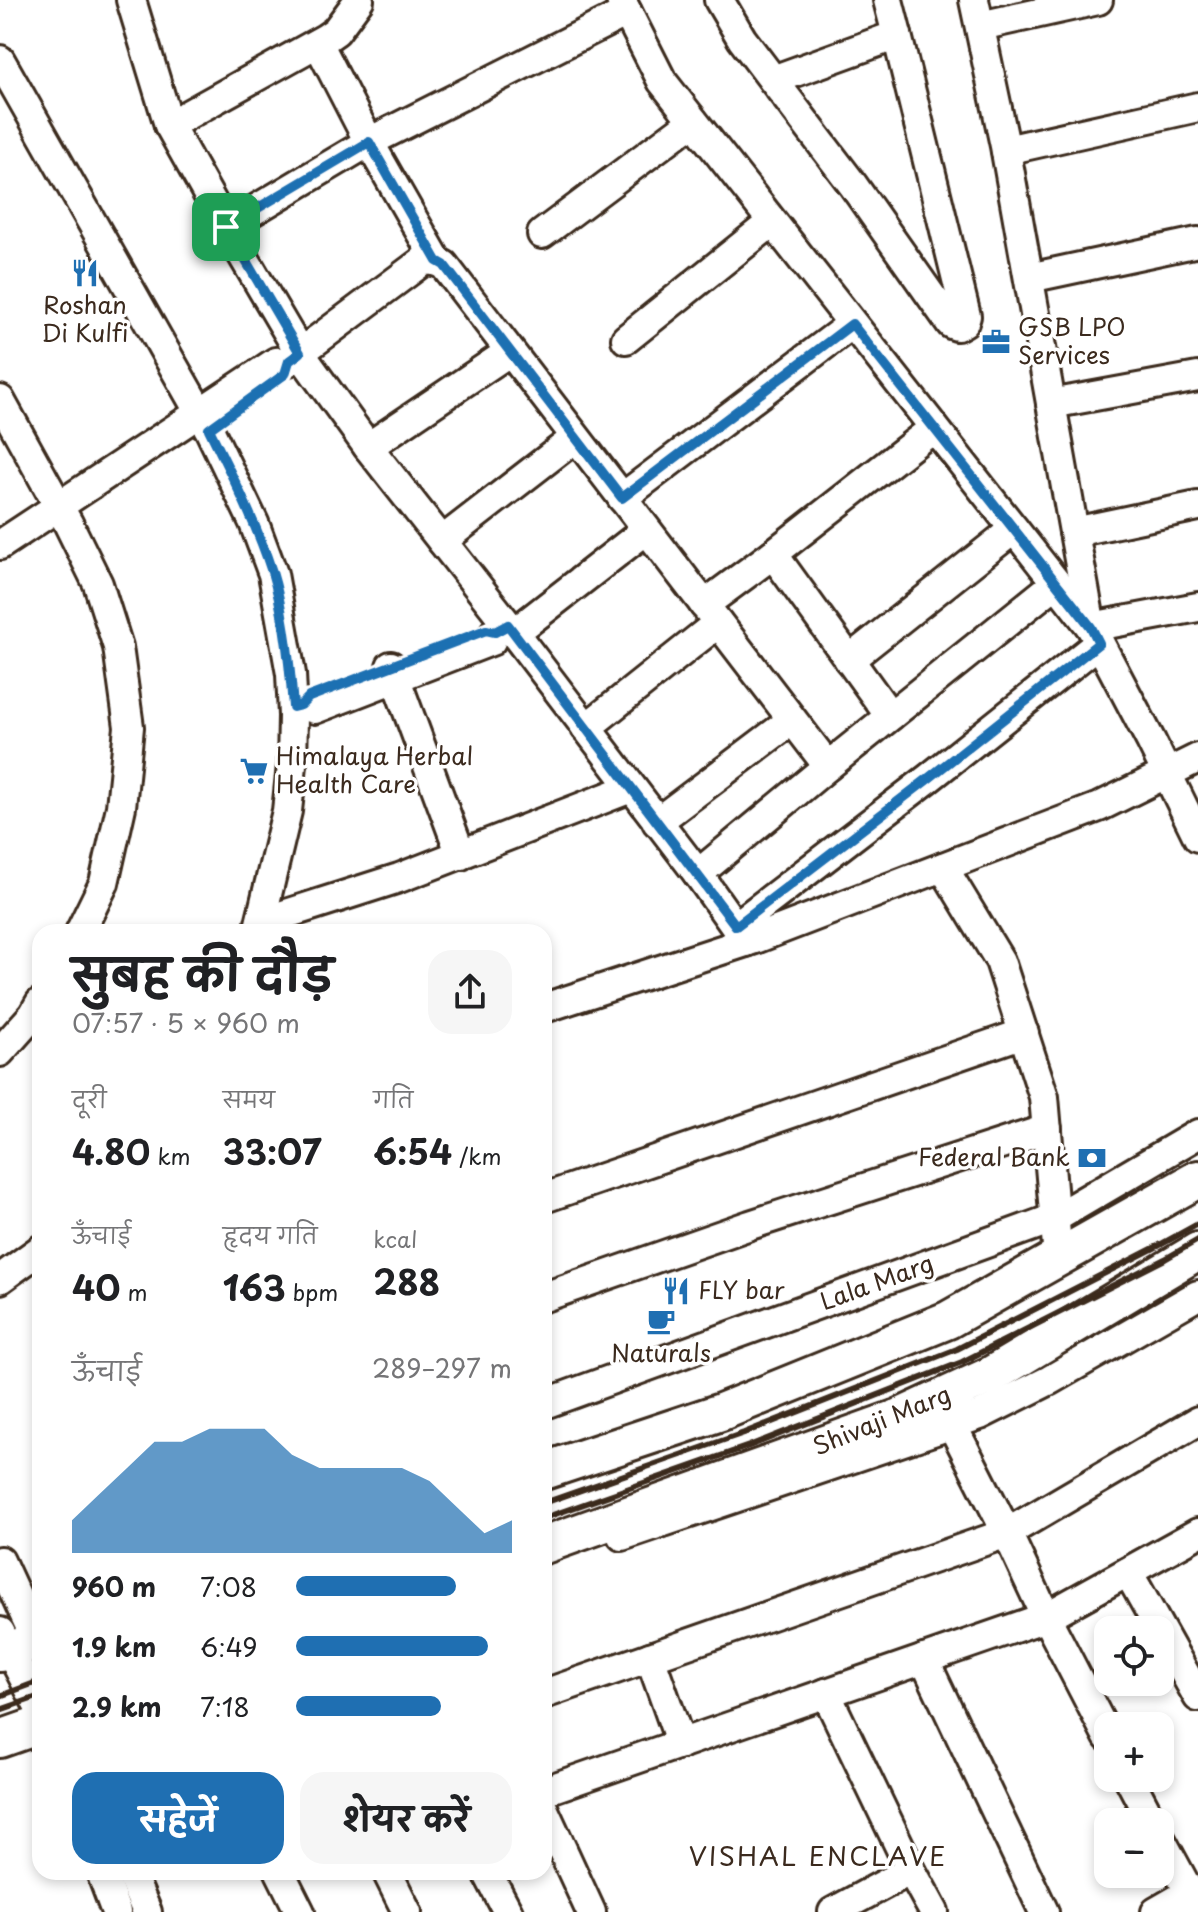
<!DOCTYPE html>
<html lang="hi">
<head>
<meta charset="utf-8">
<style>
  :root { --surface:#fff; --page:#f6f6f6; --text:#202124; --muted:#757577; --accent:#1f6fb2 }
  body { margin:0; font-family:"Playpen Sans","Playpen Sans Deva",sans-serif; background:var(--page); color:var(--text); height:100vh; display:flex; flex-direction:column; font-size:30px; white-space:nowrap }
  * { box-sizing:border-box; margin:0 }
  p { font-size:26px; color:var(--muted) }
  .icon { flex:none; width:44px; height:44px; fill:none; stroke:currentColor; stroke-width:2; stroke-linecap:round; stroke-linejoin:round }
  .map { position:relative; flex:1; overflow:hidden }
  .sheet { position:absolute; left:32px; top:924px; width:520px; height:956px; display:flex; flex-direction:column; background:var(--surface); border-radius:24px; box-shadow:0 4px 12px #0003 }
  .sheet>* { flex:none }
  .controls { position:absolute; left:1094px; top:1616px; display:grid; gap:16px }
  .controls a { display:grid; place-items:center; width:80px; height:80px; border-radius:16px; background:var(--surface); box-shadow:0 4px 12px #0003; font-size:40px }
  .pin { position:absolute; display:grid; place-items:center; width:68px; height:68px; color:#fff; margin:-34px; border-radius:16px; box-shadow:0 4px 12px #0006 }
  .round { display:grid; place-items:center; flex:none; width:84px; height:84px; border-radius:24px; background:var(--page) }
  .overview { display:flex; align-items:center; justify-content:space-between; height:136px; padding:0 40px }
  h1 { font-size:44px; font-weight:700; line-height:60px }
  .stats { display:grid; grid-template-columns:repeat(3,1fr); gap:12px; height:136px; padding:8px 40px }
  .stats div { display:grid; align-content:center }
  .stats b { font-size:34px; font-weight:700 }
  .stats small { font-size:22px; font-weight:400 }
  .stats p { font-size:22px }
  .chart { height:224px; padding:16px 40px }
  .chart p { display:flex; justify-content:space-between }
  .chart svg { width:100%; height:144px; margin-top:8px; fill:var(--accent); opacity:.7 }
  .cta { display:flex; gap:16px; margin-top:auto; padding:16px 40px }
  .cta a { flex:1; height:92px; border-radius:24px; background:var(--accent); color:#fff; font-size:32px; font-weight:700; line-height:92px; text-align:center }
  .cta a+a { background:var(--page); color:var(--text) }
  ul { padding:0 40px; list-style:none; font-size:26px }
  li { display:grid; grid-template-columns:128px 96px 1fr; align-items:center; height:60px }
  li i { height:20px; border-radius:10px; background:var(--accent) }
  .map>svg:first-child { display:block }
</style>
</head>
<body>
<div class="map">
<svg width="1198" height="1912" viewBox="0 0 1198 1912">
  <rect width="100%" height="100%" fill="#fff"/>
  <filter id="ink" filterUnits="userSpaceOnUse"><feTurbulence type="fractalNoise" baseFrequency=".0125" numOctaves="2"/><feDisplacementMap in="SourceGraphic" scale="16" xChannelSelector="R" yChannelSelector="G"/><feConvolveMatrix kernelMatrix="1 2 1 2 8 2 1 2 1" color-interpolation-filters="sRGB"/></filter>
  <g filter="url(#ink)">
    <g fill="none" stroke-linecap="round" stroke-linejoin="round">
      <defs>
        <g id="minor">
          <path d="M131,0L169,125L226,227L300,353L368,447L508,625L698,874L746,942"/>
          <path d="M621,0L662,81L1091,627L1198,607"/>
          <path d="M719,0L742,39L773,80L897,35L888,0"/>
          <path d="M974,0L1005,146L1091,627L1151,741L1198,837"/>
          <path d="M980,26L1098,0"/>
          <path d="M318,43L369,142L437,261"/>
          <path d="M0,60L209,429L254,523L273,574L291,674L293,716L292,765L287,811L258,932"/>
          <path d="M773,80L853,185L951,324L957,326L964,322L966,316L897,35"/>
          <path d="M169,125L326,38L336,31L359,0"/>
          <path d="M1006,150L1198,107"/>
          <path d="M226,227L369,142L627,12"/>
          <path d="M542,234L693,121"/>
          <path d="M1029,278L1198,242"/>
          <path d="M626,339L772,222"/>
          <path d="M0,400L68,523L98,584L118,647L129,727L121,807L104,883L80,932"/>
          <path d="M1051,404L1198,377"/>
          <path d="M368,447L509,352"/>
          <path d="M622,498L852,324"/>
          <path d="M1074,532L1198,506"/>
          <path d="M442,541L575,438"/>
          <path d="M0,545L276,362L289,361L423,261C431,260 436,261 444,265L828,766L1056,583"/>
          <path d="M773,554L890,716"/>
          <path d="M704,605L773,554L934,428"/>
          <path d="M514,633L646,530"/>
          <path d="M849,660L1014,529"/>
          <path d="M391,666L461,855"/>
          <path d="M301,705L315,709L491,641L495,632L508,625"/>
          <path d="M586,728L718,623"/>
          <path d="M657,822L792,720"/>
          <path d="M943,867L1000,961L1044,1097L1058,1258"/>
          <path d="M698,874L828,766"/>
          <path d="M261,922L399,878L631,788"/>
          <path d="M736,926L929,778L1099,643"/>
          <path d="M544,1008L758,938L1099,807L1198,758"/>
          <path d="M0,1052L33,1015L40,1003"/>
          <path d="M544,1198L1024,1033"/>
          <path d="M0,1279L40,1250"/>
          <path d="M544,1297L750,1225L1047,1129"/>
          <path d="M544,1404L1055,1218L1198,1134"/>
          <path d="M944,1409L1007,1533L1046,1617L1108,1737"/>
          <path d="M622,1536L980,1415L1050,1380L1198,1295"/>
          <path d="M0,1561L40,1648"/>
          <path d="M1128,1572L1198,1697"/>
          <path d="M0,1632L40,1709"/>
          <path d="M650,1657L681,1744"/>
          <path d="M924,1659L1044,1912"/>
          <path d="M826,1693L911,1870L934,1912"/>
          <path d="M544,1694L1007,1533L1198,1421"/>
          <path d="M1129,1778L1152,1822"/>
          <path d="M544,1791L1046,1617L1198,1533"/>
          <path d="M544,1810L591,1912"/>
          <path d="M1160,1838L1198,1908"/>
          <path d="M101,1872L116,1912"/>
          <path d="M130,1872L147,1912"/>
          <path d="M280,1872L300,1912"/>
          <path d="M387,1872L407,1912"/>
          <path d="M487,1872L508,1912"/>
          <path d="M833,1912L911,1870"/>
          <path d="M1156,1912L1189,1893"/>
        </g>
        <g id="major">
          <path d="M544,1471L721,1412L948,1320L1198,1179"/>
          <path d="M544,1545L898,1418L991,1375L1198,1251"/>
          <path d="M0,1653L40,1640"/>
          <path d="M0,1739L40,1725"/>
        </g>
      </defs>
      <use href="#minor" stroke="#3b2a1e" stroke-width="34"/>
      <use href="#major" stroke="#3b2a1e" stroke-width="42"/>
      <use href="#minor" stroke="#fff" stroke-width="28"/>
      <use href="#major" stroke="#fff" stroke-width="36"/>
      <g stroke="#3b2a1e" stroke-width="6">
        <path d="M544,1503L744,1433L957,1349L1158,1246L1198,1224"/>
        <path d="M544,1518L749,1446L962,1362L1165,1259L1198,1240"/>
        <path d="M0,1696L40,1681"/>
        <path d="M0,1710L40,1696"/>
      </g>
    </g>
  </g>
  <g fill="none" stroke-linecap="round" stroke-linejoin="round" filter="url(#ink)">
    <defs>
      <path id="route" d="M369,142L437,261L444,265L622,498L852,324L1091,627L1099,643L929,778L736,926L508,625L495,632L486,630L309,697L301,705L293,707C290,666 284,611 272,572C256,522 232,476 209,429L285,374L289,361L300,353L226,227Z"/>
    </defs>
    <use href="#route" stroke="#fff" stroke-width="16"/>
    <use href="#route" stroke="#1f6fb2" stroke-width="10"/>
  </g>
  <defs>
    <symbol id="restaurant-bare" viewBox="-9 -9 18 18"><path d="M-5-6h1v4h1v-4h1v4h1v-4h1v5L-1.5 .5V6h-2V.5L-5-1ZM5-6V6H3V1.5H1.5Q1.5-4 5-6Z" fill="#1f6fb2" stroke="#fff" stroke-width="2.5" paint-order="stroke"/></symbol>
    <symbol id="office-bare" viewBox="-9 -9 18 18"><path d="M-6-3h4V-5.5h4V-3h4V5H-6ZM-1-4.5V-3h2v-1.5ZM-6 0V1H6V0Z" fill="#1f6fb2" stroke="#fff" stroke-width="2.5" paint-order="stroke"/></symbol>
    <symbol id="supermarket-bare" viewBox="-9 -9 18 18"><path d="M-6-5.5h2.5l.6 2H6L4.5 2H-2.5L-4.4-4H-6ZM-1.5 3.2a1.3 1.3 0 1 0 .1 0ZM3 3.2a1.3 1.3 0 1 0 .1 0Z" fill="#1f6fb2" stroke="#fff" stroke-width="2.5" paint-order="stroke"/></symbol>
    <symbol id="bank-bare" viewBox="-9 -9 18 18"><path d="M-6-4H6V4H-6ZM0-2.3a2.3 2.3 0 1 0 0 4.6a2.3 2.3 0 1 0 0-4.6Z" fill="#1f6fb2" stroke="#fff" stroke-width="2.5" paint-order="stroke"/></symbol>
    <symbol id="cafe-bare" viewBox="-9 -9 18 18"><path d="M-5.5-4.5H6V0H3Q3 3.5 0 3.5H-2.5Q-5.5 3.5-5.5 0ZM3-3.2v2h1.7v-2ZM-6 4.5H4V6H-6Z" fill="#1f6fb2" stroke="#fff" stroke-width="2.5" paint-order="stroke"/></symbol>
  </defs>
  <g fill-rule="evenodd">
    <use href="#restaurant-bare" x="65" y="253" width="40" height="40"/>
    <use href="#office-bare" x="976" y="322" width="40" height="40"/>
    <use href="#supermarket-bare" x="234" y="751" width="40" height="40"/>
    <use href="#bank-bare" x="1072" y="1138" width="40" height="40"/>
    <use href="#restaurant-bare" x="656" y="1271" width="40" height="40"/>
    <use href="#cafe-bare" x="641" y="1301" width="40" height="40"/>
  </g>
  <g text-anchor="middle" stroke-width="7" stroke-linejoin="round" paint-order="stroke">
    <g font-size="24" fill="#3b2a1e" stroke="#fff" text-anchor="start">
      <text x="85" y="314" text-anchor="middle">Roshan<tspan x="85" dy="28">Di Kulfi</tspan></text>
      <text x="1018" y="336">GSB LPO<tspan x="1018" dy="28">Services</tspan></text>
      <text x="276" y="765">Himalaya Herbal<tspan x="276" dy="28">Health Care</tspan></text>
      <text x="1070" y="1166" text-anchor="end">Federal Bank</text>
      <text x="698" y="1299">FLY bar</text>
      <text x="661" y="1362" text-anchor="middle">Naturals</text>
    </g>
    <g font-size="24" fill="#3b2a1e" stroke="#fff">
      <text transform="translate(877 1283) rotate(-20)" y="8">Lala Marg</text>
      <text transform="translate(882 1421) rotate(-22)" y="8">Shivaji Marg</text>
    </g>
    <g font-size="26" letter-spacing="2" fill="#3b2a1e" stroke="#fff">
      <text x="818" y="1866">VISHAL ENCLAVE</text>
    </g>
  </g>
</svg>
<div class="controls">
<a><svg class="icon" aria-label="locate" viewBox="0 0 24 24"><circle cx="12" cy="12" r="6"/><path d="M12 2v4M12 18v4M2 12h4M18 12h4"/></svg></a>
<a>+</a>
<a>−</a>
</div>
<div class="pin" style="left:226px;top:227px;background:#1e9e55"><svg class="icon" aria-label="arrive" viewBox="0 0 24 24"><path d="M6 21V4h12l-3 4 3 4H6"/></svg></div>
<section class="sheet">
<div class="overview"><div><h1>सुबह की दौड़</h1><p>07:57 · 5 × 960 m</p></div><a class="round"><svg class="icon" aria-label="share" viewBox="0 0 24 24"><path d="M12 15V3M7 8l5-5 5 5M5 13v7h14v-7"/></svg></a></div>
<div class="stats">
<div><p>दूरी</p><b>4.80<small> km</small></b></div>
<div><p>समय</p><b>33:07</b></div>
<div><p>गति</p><b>6:54<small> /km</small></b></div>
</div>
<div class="stats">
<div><p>ऊँचाई</p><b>40<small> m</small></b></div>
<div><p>हृदय गति</p><b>163<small> bpm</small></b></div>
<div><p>kcal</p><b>288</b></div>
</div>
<div class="chart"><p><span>ऊँचाई</span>289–297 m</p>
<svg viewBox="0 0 160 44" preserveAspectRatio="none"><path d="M0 44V34L10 26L20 18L30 10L40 10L50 6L60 6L70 6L80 14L90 18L100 18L110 18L120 18L130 22L140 30L150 38L160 34V44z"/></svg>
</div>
<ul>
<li><b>960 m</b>7:08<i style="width:74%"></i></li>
<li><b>1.9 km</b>6:49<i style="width:89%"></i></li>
<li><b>2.9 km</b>7:18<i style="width:67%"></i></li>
</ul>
<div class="cta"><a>सहेजें</a><a>शेयर करें</a></div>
</section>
</div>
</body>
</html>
